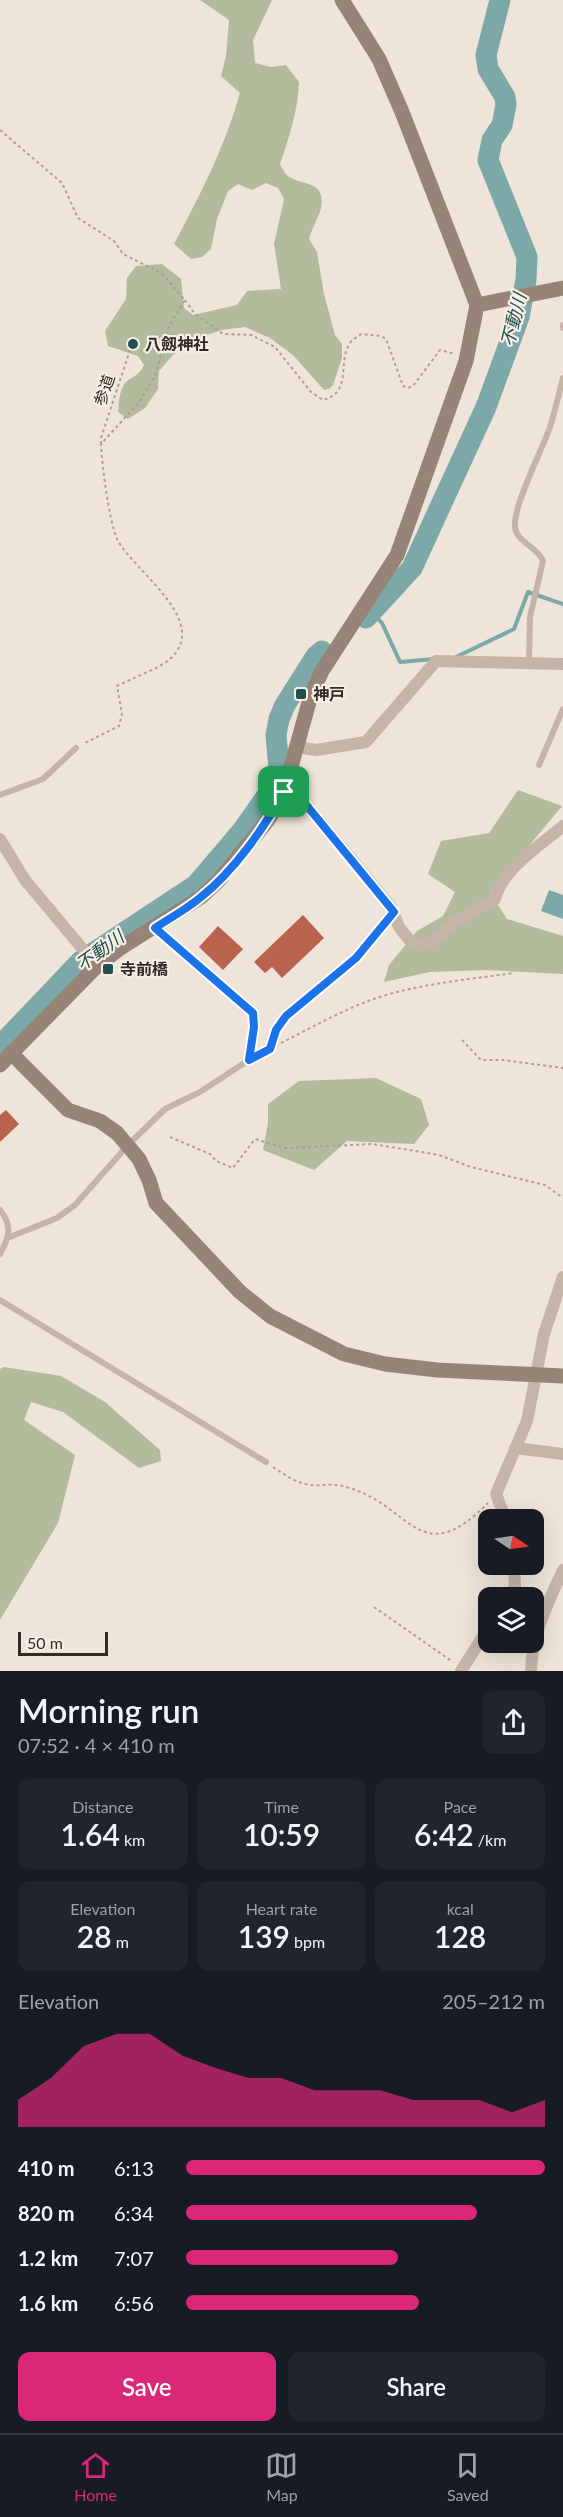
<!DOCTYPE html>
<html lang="en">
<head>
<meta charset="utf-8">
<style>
  :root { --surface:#171b24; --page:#20242c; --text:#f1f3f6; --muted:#9ea1a6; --line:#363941; --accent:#db2777 }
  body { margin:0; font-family:Lato,"Noto Sans JP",sans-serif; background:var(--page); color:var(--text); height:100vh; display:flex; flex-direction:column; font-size:22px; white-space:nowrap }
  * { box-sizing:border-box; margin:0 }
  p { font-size:20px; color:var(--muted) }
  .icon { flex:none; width:33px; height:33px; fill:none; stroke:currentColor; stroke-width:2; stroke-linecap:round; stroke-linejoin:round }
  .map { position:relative; height:1671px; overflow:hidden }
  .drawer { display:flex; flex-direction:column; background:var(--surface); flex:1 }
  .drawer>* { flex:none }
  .needle { width:39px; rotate:103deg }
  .buttons { position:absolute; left:478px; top:1509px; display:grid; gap:12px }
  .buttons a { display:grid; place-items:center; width:66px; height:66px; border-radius:12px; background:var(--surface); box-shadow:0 6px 24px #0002; font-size:30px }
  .scale { position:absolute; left:18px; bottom:15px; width:90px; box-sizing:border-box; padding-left:6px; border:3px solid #322a27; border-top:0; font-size:16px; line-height:21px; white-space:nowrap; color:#322a27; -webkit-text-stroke:4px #f7eee6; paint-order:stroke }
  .pin { position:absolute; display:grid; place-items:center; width:51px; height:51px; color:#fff; margin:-26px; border-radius:12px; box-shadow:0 3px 9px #0006 }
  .round { display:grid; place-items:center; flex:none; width:63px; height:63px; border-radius:12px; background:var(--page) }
  .headline { display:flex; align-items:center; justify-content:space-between; height:102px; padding:0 18px }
  h1 { font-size:33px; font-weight:600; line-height:45px }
  .figures { display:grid; grid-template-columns:repeat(3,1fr); gap:9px; height:102px; padding:6px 18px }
  .figures div { display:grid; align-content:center; border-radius:12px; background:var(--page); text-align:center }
  .figures b { font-size:30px; font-weight:600 }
  .figures small { font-size:16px; font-weight:400 }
  .figures p { font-size:16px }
  .chart { height:168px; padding:12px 18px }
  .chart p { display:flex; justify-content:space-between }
  .chart svg { width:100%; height:108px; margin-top:6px; fill:var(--accent); opacity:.7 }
  .cta { display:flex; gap:12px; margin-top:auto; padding:12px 18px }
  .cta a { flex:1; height:69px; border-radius:12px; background:var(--accent); color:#fff; font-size:24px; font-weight:600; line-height:69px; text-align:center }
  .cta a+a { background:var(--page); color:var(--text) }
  ul { padding:0 18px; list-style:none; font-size:20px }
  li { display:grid; grid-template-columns:96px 72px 1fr; align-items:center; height:45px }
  li i { height:15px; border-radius:8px; background:var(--accent) }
  .dock { display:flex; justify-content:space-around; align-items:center; height:84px; border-top:2px solid var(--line); background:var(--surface); font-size:16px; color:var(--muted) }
  .dock a { display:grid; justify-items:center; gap:3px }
  .dock .current { color:var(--accent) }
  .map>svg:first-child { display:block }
</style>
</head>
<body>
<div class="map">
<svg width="563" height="1671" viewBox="0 0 563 1671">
  <rect width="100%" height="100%" fill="#eee4da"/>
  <g fill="#b2bb9c">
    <path d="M200,0H272L253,40L255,63L271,67L286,65L299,82C298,111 289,137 280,164C282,168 285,174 288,176C303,187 326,179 321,208C319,217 312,228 309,239L317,252L324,294L335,335L342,344V358L333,385L329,389L324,390L293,355L270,338L245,327L222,330L191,340L172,356L159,371L158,389L145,408L128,419L118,412C119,402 119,390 126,382C134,375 139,376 144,365L138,356L108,346L105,331L126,299L127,278L136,266L162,264L181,279L184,308L193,315L237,305L247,291L281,289L274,244L284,199L278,188L266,183L252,190L238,184L228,191L217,219L211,249L202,257L191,259L174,244C200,195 225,147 240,93L221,76L226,56L229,20Z"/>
    <path d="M518,790L562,806L490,893L507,919L563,936V974L485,970L430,972L384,982L389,965L417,931L443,916L455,892L428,874L441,841L489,833Z"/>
    <path d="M376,1078L421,1099L429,1125L414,1144L347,1141L314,1170L263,1150L268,1123V1104L299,1081Z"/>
    <path d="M4,1367L61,1376L105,1402L160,1450L161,1461L139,1468L63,1412L31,1402L24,1420L75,1455L58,1523L0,1620V1369Z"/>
  </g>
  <path fill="#7ca8a8" d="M549,890L563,895V919L541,911Z"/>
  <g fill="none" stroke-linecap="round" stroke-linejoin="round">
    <g stroke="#7ca8a8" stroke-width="4">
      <path d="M372,613L382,623L400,662L434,659"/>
      <path d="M456,657L514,629L528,592L563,604"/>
    </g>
    <g stroke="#7ca8a8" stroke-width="21">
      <path d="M366,618L412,568L486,407L519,317L526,280L527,257L488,160L492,140L502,125L506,105L505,97L488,69L486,55L500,0"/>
      <path d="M0,1046L81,961L196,885L242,831L271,790L279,769L276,735L279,719L285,705L316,656L322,651"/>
    </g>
  </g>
  <g fill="#b9634e">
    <path d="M303,915L324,938L282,978L272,967L265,973L254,962Z"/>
    <path d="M218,926L243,949L223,970L199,947Z"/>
    <path d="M6,1110L19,1124L0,1142V1115Z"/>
  </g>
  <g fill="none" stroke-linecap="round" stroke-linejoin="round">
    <g stroke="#b09e92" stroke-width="2" stroke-dasharray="3 3" stroke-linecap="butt">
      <path d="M0,130L62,183L78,218L114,241L123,254L161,273L185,300L169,326L155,376L140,401L101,444C102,466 109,520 117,539C133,571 212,621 170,659C161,668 130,679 117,686L122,714L119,726L83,744"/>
      <path d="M185,300L195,314L223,334L251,335L275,347L311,392L323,400C353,392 337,362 350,343C352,340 357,337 361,334L381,336L386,339L403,386L408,388L413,386L440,350L455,354"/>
      <path d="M101,444V438L132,344"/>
      <path d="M462,1040L481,1060H503L563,1068"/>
      <path d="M281,1043C315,1026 349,1006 386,995C428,983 471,979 514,973"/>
      <path d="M170,1137L210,1154L216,1161L233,1168L255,1139L285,1148L373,1144L439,1155L471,1167L545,1185L563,1198"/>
      <path d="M273,1467C285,1475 296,1483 310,1485C322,1486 334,1483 346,1487C411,1504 419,1573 488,1503"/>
      <path d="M374,1607L453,1662"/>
    </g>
    <g stroke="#c5b4a7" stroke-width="6">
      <path d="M563,325V328"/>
      <path d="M529,662L530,617L543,561C538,547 516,542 515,527C513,506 542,450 550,427C555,411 559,394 563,378"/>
      <path d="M539,765L563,709"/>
      <path d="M0,795L43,779L76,748"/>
      <path d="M270,1049L276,1030L286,1015L356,958L393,912"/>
      <path d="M0,1210C13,1226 9,1238 0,1254"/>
      <path d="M10,1237L57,1218L75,1205L128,1145L165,1109L200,1092L249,1060L254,1027L253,1013L155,928"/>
      <path d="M0,1300L266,1462"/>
    </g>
    <g stroke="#c5b4a7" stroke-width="12">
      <path d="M296,747L316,750L366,742L436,661L563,664"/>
      <path d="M284,792L303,801L391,907L399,927L411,942L419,945L430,944L455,922L495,899C503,868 540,846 563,826"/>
      <path d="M0,839L25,880L97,966"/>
      <path d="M515,1448L563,1454"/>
      <path d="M506,1520L496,1494L527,1421L544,1334L563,1277"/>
      <path d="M508,1598L515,1586L514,1564"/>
      <path d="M461,1671L489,1627"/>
      <path d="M531,1671C532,1635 548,1602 563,1570"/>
    </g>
    <g stroke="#988379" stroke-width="15">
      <path d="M477,305L563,288"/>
      <path d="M11,1053L68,1110L100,1121L117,1133L139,1159L149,1180L156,1203L240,1292L270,1316L344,1354L385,1364L437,1370L563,1376"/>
      <path d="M0,1065L97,966L119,949L201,897L219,880L268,820L284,792L311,695L322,671L397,555L466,361L477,305L402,112L379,59L342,0"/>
    </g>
  </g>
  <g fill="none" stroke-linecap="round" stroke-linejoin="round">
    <defs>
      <path id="route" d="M284,792L303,801L394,912L356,958L286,1016L276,1030L270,1049L249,1060L254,1027L253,1013L155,928C170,918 187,909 201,897C234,871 264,828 284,792Z"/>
    </defs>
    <use href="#route" stroke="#fff" stroke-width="12"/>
    <use href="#route" stroke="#1a73e8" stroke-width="8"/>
  </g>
  <g fill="#214e4f" stroke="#f7eee6" stroke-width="2">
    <circle cx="133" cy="344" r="6"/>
    <rect x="295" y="688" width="12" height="12" rx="3"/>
    <rect x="102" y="963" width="12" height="12" rx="3"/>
  </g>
  <g text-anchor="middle" stroke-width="4.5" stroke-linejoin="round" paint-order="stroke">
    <g font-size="16" font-weight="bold" fill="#322a27" stroke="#f7eee6" text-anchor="start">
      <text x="145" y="350">八劔神社</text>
      <text x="313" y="700">神戸</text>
      <text x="120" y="975">寺前橋</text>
    </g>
    <g font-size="16" fill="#322a27" stroke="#f7eee6">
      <text transform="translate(104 390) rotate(-71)" y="6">参道</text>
    </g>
    <g font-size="18" font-style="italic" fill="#214e4f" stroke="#f7eee6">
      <text transform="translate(514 320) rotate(-76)" y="6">不動川</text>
      <text transform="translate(100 951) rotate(-36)" y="6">不動川</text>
    </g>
  </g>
</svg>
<div class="buttons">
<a><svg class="needle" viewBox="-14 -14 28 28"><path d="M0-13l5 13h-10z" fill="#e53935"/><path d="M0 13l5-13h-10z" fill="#9ea1a6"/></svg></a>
<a><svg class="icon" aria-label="layers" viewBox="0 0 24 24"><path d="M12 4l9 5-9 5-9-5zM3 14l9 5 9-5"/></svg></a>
</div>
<div class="scale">50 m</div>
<div class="pin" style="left:284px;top:792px;background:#1e9e55"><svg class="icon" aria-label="arrive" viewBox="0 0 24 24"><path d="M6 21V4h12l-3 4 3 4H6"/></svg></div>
</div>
<section class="drawer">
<div class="headline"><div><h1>Morning run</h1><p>07:52 · 4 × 410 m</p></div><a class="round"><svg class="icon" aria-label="share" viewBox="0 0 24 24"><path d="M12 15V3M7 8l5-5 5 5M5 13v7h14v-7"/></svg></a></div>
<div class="figures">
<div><p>Distance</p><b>1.64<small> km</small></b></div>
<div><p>Time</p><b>10:59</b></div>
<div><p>Pace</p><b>6:42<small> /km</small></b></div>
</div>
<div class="figures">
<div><p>Elevation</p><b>28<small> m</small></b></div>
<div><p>Heart rate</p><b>139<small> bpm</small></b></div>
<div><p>kcal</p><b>128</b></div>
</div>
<div class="chart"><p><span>Elevation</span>205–212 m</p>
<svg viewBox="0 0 160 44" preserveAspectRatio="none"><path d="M0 44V33L10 24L20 11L30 6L40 6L50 15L60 20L70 24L80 24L90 29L100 29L110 29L120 33L130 33L140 33L150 38L160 33V44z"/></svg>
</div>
<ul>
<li><b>410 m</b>6:13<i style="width:100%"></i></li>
<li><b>820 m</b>6:34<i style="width:81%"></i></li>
<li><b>1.2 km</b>7:07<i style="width:59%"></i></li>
<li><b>1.6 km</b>6:56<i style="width:65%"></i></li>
</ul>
<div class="cta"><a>Save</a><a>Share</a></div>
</section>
<nav class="dock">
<a class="current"><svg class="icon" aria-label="home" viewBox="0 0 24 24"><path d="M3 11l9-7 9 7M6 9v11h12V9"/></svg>Home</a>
<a><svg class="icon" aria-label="map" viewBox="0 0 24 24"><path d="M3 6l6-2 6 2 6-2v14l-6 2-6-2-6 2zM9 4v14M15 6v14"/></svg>Map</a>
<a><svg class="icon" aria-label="saved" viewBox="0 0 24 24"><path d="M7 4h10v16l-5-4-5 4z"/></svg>Saved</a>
</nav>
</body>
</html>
